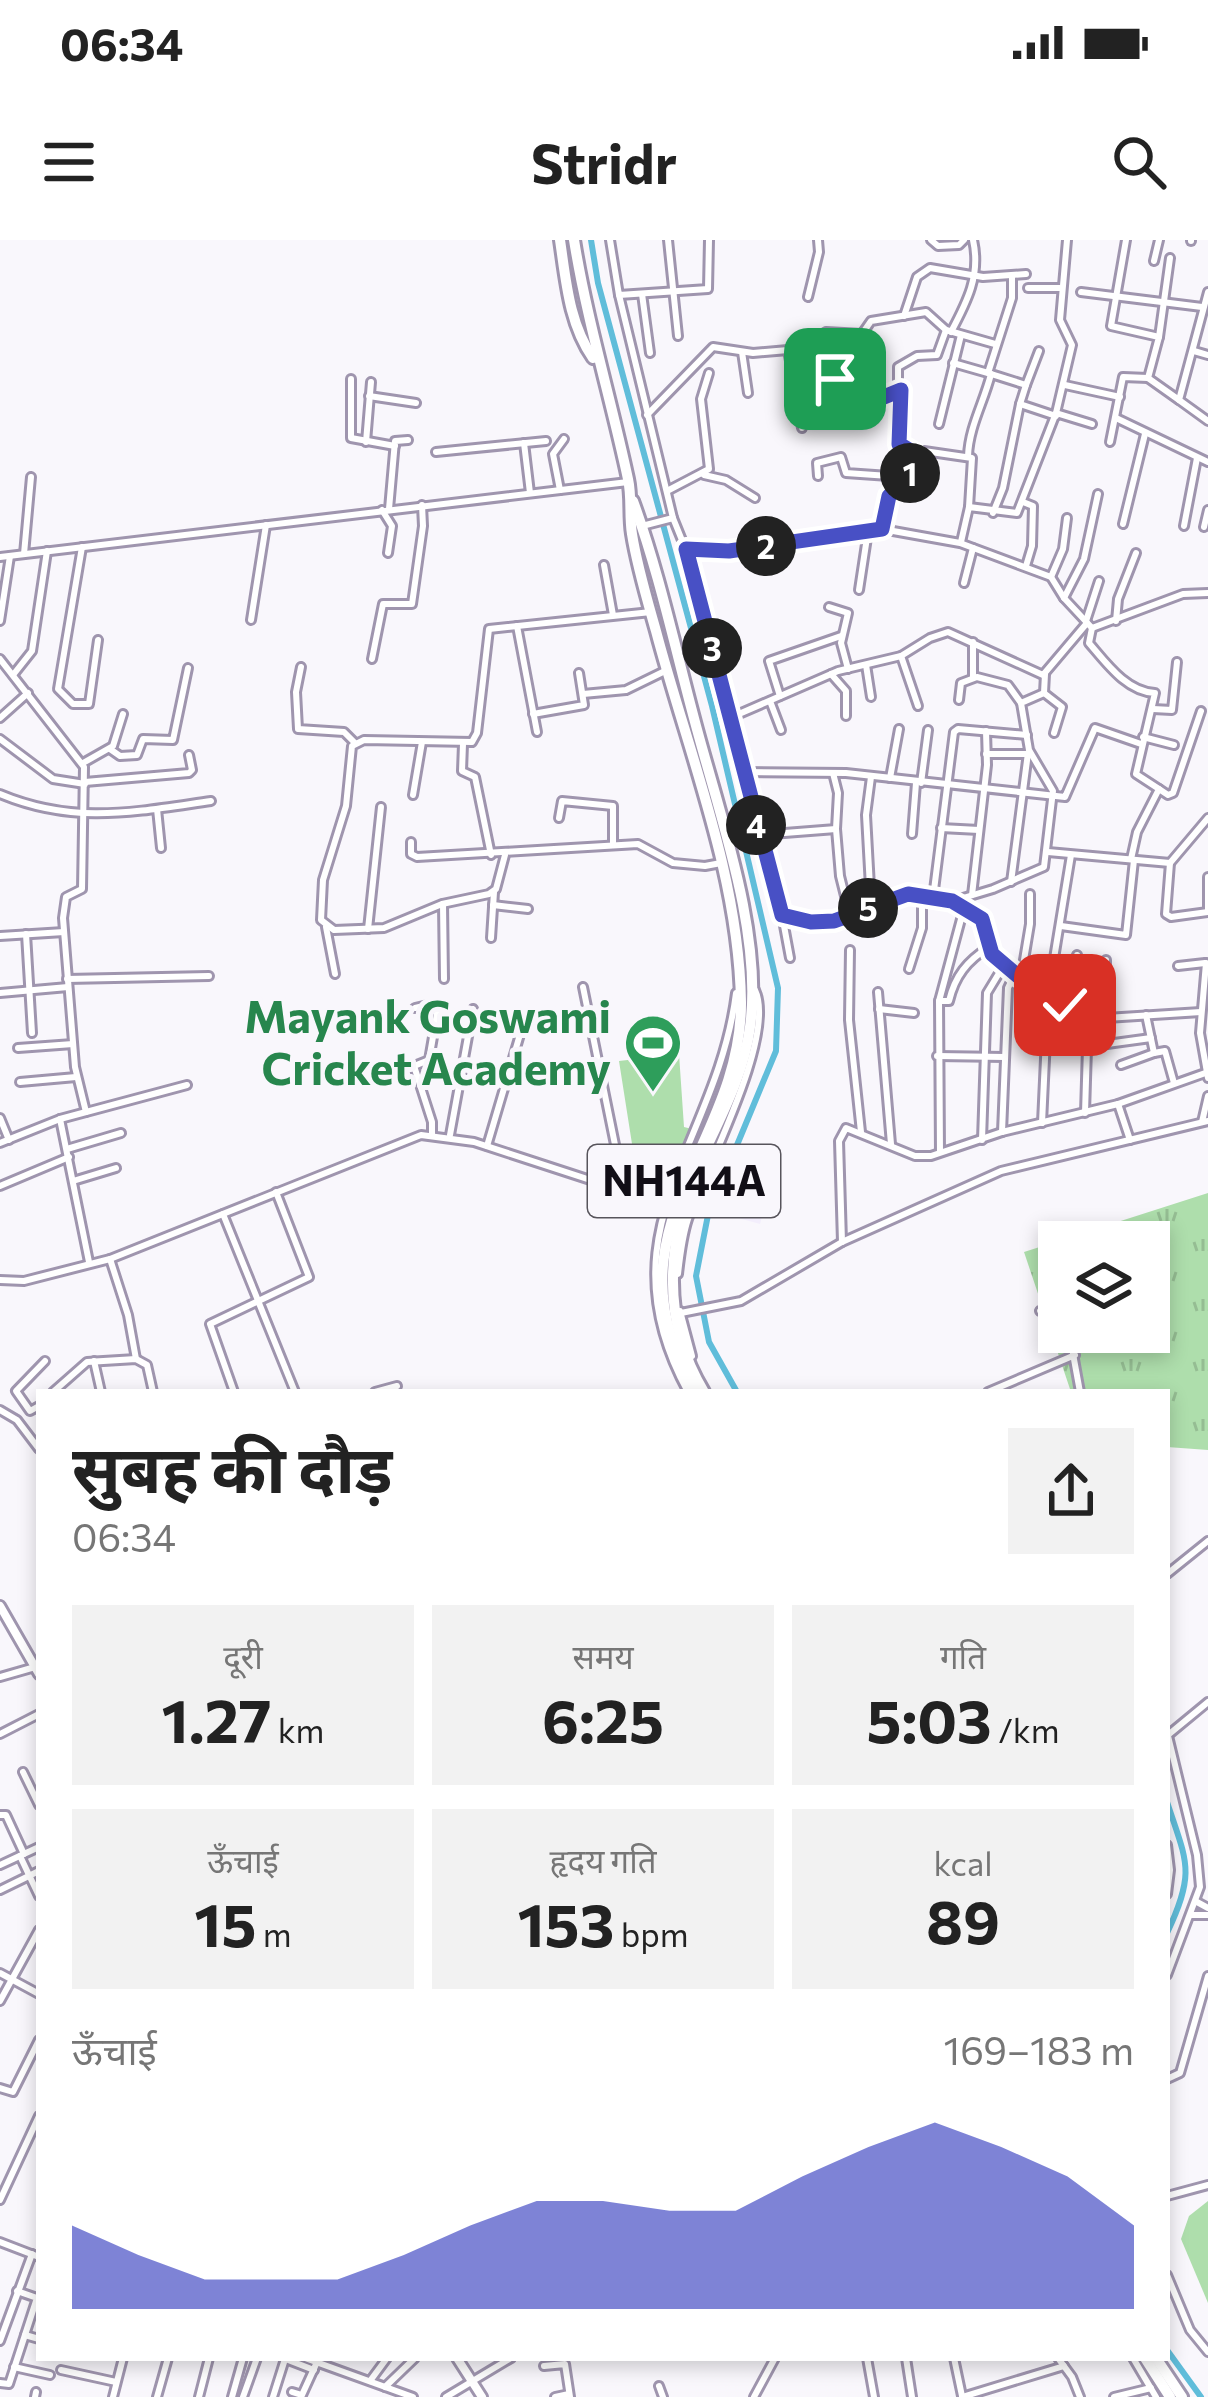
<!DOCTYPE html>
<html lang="hi">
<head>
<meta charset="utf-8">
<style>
  :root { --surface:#fff; --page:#f2f2f2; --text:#222; --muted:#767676; --accent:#4850c5 }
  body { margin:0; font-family:Commissioner,"Noto Sans Devanagari",sans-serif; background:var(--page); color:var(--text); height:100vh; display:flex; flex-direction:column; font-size:45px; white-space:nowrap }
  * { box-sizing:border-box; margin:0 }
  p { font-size:39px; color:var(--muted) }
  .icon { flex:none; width:66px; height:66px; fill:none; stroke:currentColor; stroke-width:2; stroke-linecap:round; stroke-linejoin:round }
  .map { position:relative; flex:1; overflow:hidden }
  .side { position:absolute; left:36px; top:1149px; width:1134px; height:972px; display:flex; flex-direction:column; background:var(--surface); border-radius:0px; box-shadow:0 6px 18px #0003 }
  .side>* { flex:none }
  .tools { position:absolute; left:1038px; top:981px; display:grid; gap:24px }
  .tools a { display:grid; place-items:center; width:132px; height:132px; border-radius:0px; background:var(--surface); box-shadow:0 6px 18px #0003; font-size:60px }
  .pin { position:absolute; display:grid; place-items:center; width:102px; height:102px; color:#fff; margin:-51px; border-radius:24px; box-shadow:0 6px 18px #0006 }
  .km { position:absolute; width:60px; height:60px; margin:-30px; border-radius:50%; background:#222; color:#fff; font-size:33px; line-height:60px; text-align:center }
  .round { display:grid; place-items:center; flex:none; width:126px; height:126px; border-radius:0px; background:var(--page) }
  .summary { display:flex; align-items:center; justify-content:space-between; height:204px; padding:0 36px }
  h1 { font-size:66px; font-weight:700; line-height:90px }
  .stats { display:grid; grid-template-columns:repeat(3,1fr); gap:18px; height:204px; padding:12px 36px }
  .stats div { display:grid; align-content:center; border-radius:0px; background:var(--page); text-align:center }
  .stats b { font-size:60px; font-weight:700 }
  .stats small { font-size:33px; font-weight:400 }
  .stats p { font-size:33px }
  .chart { height:336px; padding:24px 36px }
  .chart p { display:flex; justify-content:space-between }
  .chart svg { width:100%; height:216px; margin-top:12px; fill:var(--accent); opacity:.7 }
  .status { display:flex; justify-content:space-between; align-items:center; height:84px; padding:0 60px; background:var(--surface); direction:ltr }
  .status svg { height:33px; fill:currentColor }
  header { display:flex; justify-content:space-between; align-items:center; height:156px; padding:0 36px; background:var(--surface); font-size:54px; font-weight:700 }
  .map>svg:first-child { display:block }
</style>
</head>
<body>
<div class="status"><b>06:34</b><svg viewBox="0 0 49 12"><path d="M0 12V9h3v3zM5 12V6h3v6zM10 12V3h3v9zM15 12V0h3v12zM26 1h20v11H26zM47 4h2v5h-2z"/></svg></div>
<header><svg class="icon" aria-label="menu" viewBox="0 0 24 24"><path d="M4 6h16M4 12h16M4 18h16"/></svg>Stridr<svg class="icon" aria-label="search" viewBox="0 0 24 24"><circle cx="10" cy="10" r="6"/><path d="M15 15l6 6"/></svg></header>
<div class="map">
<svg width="1208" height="2157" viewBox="0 0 1208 2157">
  <defs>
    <pattern id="grass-tufts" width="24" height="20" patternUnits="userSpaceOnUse" patternTransform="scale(3)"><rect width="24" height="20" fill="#aedeac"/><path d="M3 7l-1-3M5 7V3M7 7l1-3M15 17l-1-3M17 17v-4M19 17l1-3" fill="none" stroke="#95bd93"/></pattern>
  </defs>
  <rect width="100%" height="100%" fill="#f9f7fc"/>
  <path fill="#f3eefc" d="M747,907L777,920L760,984L724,974Z"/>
  <path fill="url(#grass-tufts)" fill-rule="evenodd" d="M1208,953V1210L1167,1207V1152H1071L1024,1012ZM1059,1002H1149V1092H1059Z"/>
  <g fill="#aedeac">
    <path d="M679,814L684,887L700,891L693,920L635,923L619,821Z"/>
    <path d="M1208,1961V2063L1181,1999L1189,1976Z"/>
  </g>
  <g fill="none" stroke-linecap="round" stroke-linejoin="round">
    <g stroke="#60bdda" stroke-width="6">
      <path d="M591,0L598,43L712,466L778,748L776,811L708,975L696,1036L709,1102L737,1152"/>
      <path d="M1167,1562C1187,1623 1196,1631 1167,1693"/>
      <path d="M1167,2110L1201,2157"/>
    </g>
    <defs>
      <g id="minor">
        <path d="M610,0L619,55L708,49L709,0"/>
        <path d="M668,0L678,96"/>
        <path d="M931,0L938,6L959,5L964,0"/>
        <path d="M1126,0L1111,86L1159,97L1148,138L1179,160"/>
        <path d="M1191,1V0"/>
        <path d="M1154,21L1159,0"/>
        <path d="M1012,36V58L988,133L1026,145L1020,164L1056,176"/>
        <path d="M1028,48H1060"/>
        <path d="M1081,52L1202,67"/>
        <path d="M1208,52L1179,160L1208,181"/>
        <path d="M642,54L650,113"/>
        <path d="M619,55L673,278L694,330L751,568L782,675L811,682L834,681L908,654L951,661L982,679L992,714L1021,738L1088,775L1106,778L1201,772"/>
        <path d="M808,57L819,12L818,0"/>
        <path d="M904,76L917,37L930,28L983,37L1026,34"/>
        <path d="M946,90L937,115L917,116L898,127V201L910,212L924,211L972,218L969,267"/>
        <path d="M951,92C967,62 981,35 973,0"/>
        <path d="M819,95L850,170L899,151"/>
        <path d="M848,95L856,135"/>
        <path d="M1159,97L1170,18"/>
        <path d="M788,110L802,188"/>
        <path d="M1194,111L1208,115"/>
        <path d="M742,112L748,153"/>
        <path d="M953,123L988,133"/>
        <path d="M351,139V198L395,206"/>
        <path d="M1026,145L1039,111"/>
        <path d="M1065,145L1120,157"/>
        <path d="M369,156L416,163"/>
        <path d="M1056,173L1072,105L1060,80L1067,0"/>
        <path d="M647,175L713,107L753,113L788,110L804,106L826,92L862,94L871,81L926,72L946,90L995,104"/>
        <path d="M1116,178L1208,222"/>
        <path d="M939,184L961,95"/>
        <path d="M366,202L371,142"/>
        <path d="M1110,202L1123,137L1148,138"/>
        <path d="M524,203L530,253"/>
        <path d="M436,212L546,201"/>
        <path d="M968,216C969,187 984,162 991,134"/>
        <path d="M704,235L726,240L755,258"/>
        <path d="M818,236L817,223L841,217L846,233L889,236L892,251"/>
        <path d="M560,250L553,214L564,199"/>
        <path d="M667,251L709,229L701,159L709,133"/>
        <path d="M1023,262L1033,266L1032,306L1026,326"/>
        <path d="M389,269L395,201L408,200"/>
        <path d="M382,270L392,286L388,313"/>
        <path d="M993,273L1003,248L1020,164"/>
        <path d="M1123,284L1145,194"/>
        <path d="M642,286L673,278"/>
        <path d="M1184,286L1197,218"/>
        <path d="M1204,287L1208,270"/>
        <path d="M882,289L889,255L906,242L914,213"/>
        <path d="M961,302L969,267L1017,273L1056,173L1092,184"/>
        <path d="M82,307L58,449L73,464H89L98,400"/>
        <path d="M686,309L729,311L882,289L960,303L1051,337L1064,358L1092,388L1183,354L1208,353"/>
        <path d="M24,314L31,237"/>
        <path d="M0,317L628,242"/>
        <path d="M604,325L613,375"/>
        <path d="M1051,337L1063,309L1067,278"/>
        <path d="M964,343L973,308"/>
        <path d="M859,350L868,291"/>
        <path d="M1064,358L1084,319L1098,254"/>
        <path d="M829,367L848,373L841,403L848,429"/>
        <path d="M251,380L266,285"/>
        <path d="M0,381L10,316"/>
        <path d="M1086,381L1099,341"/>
        <path d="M1116,381L1118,359L1136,313"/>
        <path d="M517,386L537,492"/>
        <path d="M1092,388L1089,403C1107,424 1127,452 1155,453L1136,534L1159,549L1137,592L1131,619"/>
        <path d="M973,402V437"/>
        <path d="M901,416L918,466"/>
        <path d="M0,419L84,527L82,649L66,657L63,678L75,827L86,872"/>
        <path d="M372,419L383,364H412L423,286L422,265"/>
        <path d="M866,425L871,457"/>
        <path d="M301,427L296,452L298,489L344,492L355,503"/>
        <path d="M831,434L846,451V476"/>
        <path d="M13,435L32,411L47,311"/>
        <path d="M1044,453L1062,467L1054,493"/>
        <path d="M583,454L626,450L667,430"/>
        <path d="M780,456L769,421L841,396"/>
        <path d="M959,460L961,443L977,437L1008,445L1021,463"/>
        <path d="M770,461L781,490"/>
        <path d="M1153,469L1172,470L1177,422"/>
        <path d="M533,474L584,465L579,433"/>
        <path d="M732,477L838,431L901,416L930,398L948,392L1043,435L1087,383"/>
        <path d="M0,478L28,453"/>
        <path d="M1143,497L1174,505"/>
        <path d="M0,499L53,539L85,544"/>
        <path d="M463,504L462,531L475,537L491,615"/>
        <path d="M110,509L120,516L137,515L143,499L173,500L188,428"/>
        <path d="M986,514H1027"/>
        <path d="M83,523L113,506L123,474"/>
        <path d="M744,532L846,533L1065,557L1095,488L1141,504"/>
        <path d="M890,538L899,489"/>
        <path d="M85,542L189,533L192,530L189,515"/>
        <path d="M921,543L928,490"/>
        <path d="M1159,549L1168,555L1173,553L1201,471"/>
        <path d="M0,554C74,585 134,572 211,561"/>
        <path d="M413,555L422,502"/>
        <path d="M157,569L161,608"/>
        <path d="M559,578L562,561L613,566V605"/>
        <path d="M941,588L979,590"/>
        <path d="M836,589L840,636L850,676"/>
        <path d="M912,594L916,543"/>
        <path d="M759,595L836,589L838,553L833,533"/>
        <path d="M411,602V614L417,617L638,604L673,623L705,626L721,623"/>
        <path d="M1048,612L1170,623L1166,674L1171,677L1208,672"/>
        <path d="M505,615L496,649L489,654L442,664L384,688L334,690L321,680L323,640L346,566L352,506L364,500L472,502L477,493L489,389L651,372"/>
        <path d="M1170,623L1208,578"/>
        <path d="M1011,642L1028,513"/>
        <path d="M972,655L987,525L986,491"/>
        <path d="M933,658L954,492L958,489L1027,495"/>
        <path d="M953,661L993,649L1044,627L1053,551L1029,510L1021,463L1044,453L1045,434"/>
        <path d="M443,664L444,739"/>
        <path d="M493,665L528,669"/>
        <path d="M871,665L866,575L871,537"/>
        <path d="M1208,672V637"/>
        <path d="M782,675L790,718"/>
        <path d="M1061,686L1126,695L1134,620"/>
        <path d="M326,687L335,734"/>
        <path d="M368,689L381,567"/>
        <path d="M26,694L32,793"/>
        <path d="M0,696L64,692"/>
        <path d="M491,698L494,652"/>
        <path d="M850,710L849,780L861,892"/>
        <path d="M1206,723L1200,793L1208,838"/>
        <path d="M1178,726L1205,723"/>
        <path d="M909,729L922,688V656"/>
        <path d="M1021,738L1030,684V654"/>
        <path d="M67,739L209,736"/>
        <path d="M583,747L624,949"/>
        <path d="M878,752L891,904"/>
        <path d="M0,753L68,747"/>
        <path d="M939,761H949C955,736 967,721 989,707"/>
        <path d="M1065,765L1077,715"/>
        <path d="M415,768L432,764L438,768L429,820L414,826L432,882V895"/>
        <path d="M879,769L914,773"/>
        <path d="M1146,775L1154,813L1165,811L1174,843"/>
        <path d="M1106,776V720"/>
        <path d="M1107,804L1151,798"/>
        <path d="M18,808L73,804"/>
        <path d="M937,816L1005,817"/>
        <path d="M1121,825L1154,813"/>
        <path d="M20,842L76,837"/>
        <path d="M1118,864L1130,900"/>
        <path d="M1085,873L1088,775"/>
        <path d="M0,878L9,900"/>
        <path d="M60,879L89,1022"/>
        <path d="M1202,882L1208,856"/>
        <path d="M1042,883L1048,755L1071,615"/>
        <path d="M1002,892L1008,748L1015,733"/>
        <path d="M450,895L473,769"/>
        <path d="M982,900L987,753L1004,725"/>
        <path d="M0,903L60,879L187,845"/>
        <path d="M487,906L521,791"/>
        <path d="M67,909L121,893"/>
        <path d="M940,912L939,761L964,668"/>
        <path d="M73,941L116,928"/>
        <path d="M0,946L69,917"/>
        <path d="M223,974L295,1152"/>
        <path d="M842,1002L839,901L846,888L915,916H931L1002,892L1118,864L1208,832"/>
        <path d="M110,1019L128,1075L136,1119"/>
        <path d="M678,1034C680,1016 682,997 688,979C705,930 777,796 755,750"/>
        <path d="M0,1040L24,1041L110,1019L421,895L474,902L664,964"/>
        <path d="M680,1071L692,1116"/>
        <path d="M1040,1071L1051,1069L1059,1074"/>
        <path d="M681,1073L741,1061L842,1002L1001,931L1208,881"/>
        <path d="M1069,1092L1080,1152"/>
        <path d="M94,1121L101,1152"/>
        <path d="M53,1152L87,1122L136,1119L147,1125L153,1152"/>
        <path d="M234,1152L210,1084L309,1037L276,952"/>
        <path d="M375,1152L397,1146"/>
        <path d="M688,1152C599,990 717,905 736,753"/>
        <path d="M988,1152L1075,1115"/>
        <path d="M39,1166L30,1171L16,1151L45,1121"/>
        <path d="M0,1170L17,1180L39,1209"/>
        <path d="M1167,1334L1208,1301"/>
        <path d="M0,1437L35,1427"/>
        <path d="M1167,1492L1197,1615L1200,1647L1167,1735"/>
        <path d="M0,1494L39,1474"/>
        <path d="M1168,1495L1208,1462"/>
        <path d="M23,1532L39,1565"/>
        <path d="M0,1575H6L24,1614"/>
        <path d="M1167,1605L1170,1630L1167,1654"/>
        <path d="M20,1616L39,1656"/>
        <path d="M0,1625L39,1607"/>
        <path d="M0,1650L39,1631"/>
        <path d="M1197,1662L1208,1668"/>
        <path d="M1191,1675H1208"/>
        <path d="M0,1733L39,1754"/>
        <path d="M0,1761L39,1690"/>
        <path d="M1167,1839L1180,1833L1208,1736"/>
        <path d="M0,1848L13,1852L39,1800"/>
        <path d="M1167,1956L1208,1945"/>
        <path d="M0,1960L39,1876"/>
        <path d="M0,2002L39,2017"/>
        <path d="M1167,2035L1190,2090L1208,2112"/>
        <path d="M25,2095L39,2099"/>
        <path d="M0,2101L32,2014"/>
        <path d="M283,2118L314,2130"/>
        <path d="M305,2118L413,2157"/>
        <path d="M867,2118L874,2157"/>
        <path d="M906,2118L912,2157"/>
        <path d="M954,2118L962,2156"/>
        <path d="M1058,2118L1072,2137L1080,2157"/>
        <path d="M1133,2118L1156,2157"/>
        <path d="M544,2126L565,2124L570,2157"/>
        <path d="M14,2127L50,2135"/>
        <path d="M61,2130L116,2142"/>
        <path d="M370,2141L387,2118"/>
        <path d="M0,2143L9,2144L37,2058L17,2051"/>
        <path d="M659,2146L663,2157"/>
        <path d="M385,2147L415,2118"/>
        <path d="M292,2152L302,2155L317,2122"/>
        <path d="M35,2157L36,2152"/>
        <path d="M113,2157L123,2118"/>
        <path d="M157,2157L168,2118"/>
        <path d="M199,2157L209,2118"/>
        <path d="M232,2157L243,2118"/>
        <path d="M243,2157L257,2118"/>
        <path d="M273,2157L285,2119"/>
        <path d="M446,2157L511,2118"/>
        <path d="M555,2157L569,2154"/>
        <path d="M754,2157L775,2118"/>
        <path d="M962,2157L1064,2126"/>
        <path d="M1114,2157L1151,2148"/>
      </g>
      <g id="major">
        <path d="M0,1366L39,1434"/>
        <path d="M457,2118L482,2157"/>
      </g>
      <g id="highway">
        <path d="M560,0C566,40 569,84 593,118"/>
        <path d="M574,0C587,81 611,159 628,239C632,257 629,276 632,294C637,326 647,359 656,391C688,512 739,635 741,762C742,907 599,990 696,1152"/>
        <path d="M633,261C659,332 675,408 695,482C719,573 763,694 750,787C744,833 722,874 703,915C668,993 658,1076 704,1152"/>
        <path d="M1145,2118L1170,2157"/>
        <path d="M1156,2118L1182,2157"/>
      </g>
    </defs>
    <use href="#minor" stroke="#9f95ae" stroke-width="12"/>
    <use href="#major" stroke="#9f95ae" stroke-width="14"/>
    <use href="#highway" stroke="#9f95ae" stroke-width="16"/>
    <use href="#minor" stroke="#fff" stroke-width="6"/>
    <use href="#major" stroke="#fff" stroke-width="8"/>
    <use href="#highway" stroke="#fff" stroke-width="10"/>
  </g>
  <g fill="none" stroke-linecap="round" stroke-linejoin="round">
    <defs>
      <path id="route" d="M835,139L852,170L901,150L899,204L914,213L906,242L889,256L882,289L729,311L686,309L782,675L811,682L834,681L908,654L952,661L982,679L992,714L1018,736L1065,765"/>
    </defs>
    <use href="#route" stroke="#fff" stroke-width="24"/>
    <use href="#route" stroke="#4850c5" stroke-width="15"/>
  </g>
  <defs>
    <symbol id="stadium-pin" viewBox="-11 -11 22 30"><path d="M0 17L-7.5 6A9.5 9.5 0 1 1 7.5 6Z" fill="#2e9e5b" stroke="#f9f7fc"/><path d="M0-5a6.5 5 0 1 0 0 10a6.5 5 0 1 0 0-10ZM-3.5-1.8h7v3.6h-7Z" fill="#fff"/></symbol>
  </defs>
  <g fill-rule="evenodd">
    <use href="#stadium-pin" x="620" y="770" width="66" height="90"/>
  </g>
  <g text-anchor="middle" stroke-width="10" stroke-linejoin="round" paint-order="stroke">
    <rect fill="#f9f7fc" stroke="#57545b" stroke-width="3" x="588" y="905" width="192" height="72" rx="9"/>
    <g font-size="42" font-weight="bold" fill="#110e16">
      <text x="684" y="956">NH144A</text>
    </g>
    <g font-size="45" font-weight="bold" fill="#27864d" stroke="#f9f7fc" text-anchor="end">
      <text x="611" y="793">Mayank Goswami<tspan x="611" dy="52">Cricket Academy</tspan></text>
    </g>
  </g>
</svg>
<div class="tools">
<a><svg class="icon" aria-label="layers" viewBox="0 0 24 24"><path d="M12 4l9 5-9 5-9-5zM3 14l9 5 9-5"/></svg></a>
</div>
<div class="pin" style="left:835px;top:139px;background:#1e9e55"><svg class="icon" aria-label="arrive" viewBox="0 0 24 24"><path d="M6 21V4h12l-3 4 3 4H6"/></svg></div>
<div class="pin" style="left:1065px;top:765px;background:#d93025"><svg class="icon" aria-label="check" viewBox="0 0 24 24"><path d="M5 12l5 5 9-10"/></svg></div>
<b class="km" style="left:910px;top:233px">1</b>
<b class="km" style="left:766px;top:306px">2</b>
<b class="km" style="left:712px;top:408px">3</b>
<b class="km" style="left:756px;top:585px">4</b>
<b class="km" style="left:868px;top:668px">5</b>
<section class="side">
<div class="summary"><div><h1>सुबह की दौड़</h1><p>06:34</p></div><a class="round"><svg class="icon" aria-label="share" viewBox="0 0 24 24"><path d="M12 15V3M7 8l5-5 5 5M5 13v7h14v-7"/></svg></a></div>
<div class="stats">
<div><p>दूरी</p><b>1.27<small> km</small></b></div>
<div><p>समय</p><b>6:25</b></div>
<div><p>गति</p><b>5:03<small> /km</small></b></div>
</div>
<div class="stats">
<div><p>ऊँचाई</p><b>15<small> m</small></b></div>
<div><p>हृदय गति</p><b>153<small> bpm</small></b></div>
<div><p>kcal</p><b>89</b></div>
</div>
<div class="chart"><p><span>ऊँचाई</span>169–183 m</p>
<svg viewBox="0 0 160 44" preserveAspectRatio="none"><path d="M0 44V27L10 33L20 38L30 38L40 38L50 33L60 27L70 22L80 22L90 24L100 24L110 17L120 11L130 6L140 11L150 17L160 27V44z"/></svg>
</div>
</section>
</div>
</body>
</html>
